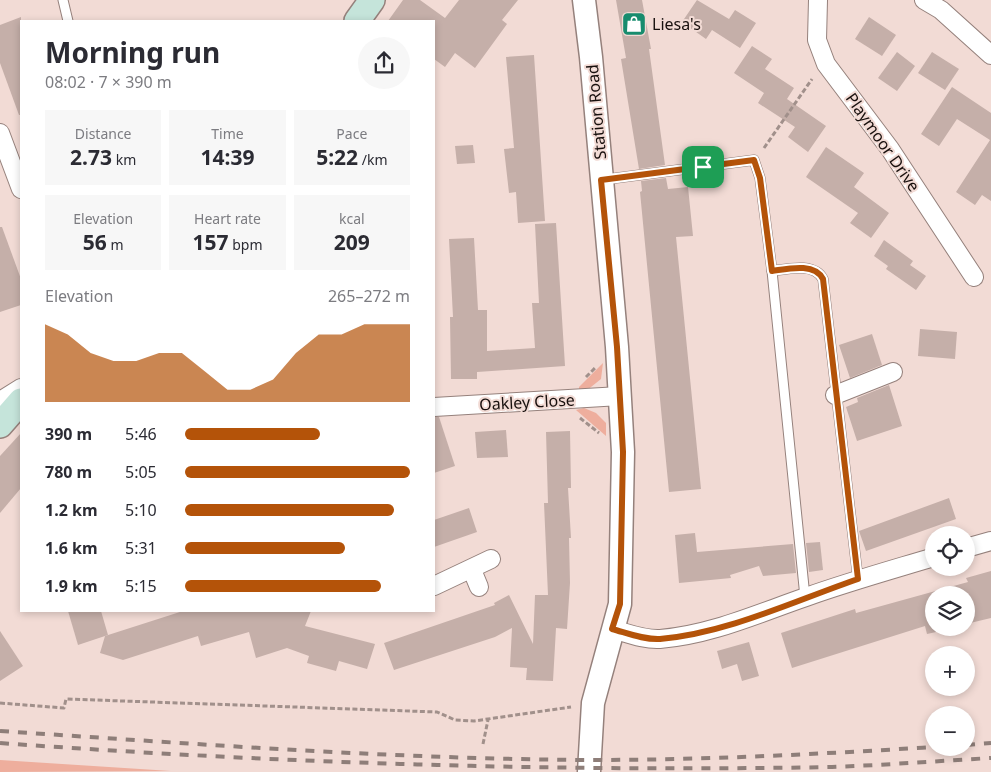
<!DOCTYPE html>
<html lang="en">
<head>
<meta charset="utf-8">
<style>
  :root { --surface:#fff; --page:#f7f7f7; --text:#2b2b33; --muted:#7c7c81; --accent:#b45309 }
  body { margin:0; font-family:"Noto Sans",sans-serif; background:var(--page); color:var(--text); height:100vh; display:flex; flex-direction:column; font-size:19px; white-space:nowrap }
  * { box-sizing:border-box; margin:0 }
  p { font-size:16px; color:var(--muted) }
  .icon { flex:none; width:28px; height:28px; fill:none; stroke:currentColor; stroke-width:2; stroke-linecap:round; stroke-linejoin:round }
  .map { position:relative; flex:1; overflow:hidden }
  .details { position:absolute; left:20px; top:20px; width:415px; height:592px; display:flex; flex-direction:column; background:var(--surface); border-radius:0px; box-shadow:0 2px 8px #0003 }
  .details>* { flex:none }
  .buttons { position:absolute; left:925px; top:526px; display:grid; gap:10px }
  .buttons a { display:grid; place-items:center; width:50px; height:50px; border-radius:50%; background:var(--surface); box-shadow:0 2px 8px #0003; font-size:25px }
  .pin { position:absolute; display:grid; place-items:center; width:42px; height:42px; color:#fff; margin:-21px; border-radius:10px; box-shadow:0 2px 8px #0006 }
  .round { display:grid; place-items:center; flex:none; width:52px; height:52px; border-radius:26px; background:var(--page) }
  .summary { display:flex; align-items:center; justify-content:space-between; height:85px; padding:0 25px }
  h1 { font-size:28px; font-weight:700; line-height:38px }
  .stats { display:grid; grid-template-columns:repeat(3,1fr); gap:8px; height:85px; padding:5px 25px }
  .stats div { display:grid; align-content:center; border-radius:0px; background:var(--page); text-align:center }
  .stats b { font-size:21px; font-weight:700 }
  .stats small { font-size:14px; font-weight:400 }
  .stats p { font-size:14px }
  .chart { height:140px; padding:10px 25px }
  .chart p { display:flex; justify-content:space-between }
  .chart svg { width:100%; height:90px; margin-top:5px; fill:var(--accent); opacity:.7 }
  ul { padding:0 25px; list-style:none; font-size:16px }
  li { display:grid; grid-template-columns:80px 60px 1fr; align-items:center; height:38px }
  li i { height:12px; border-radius:6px; background:var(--accent) }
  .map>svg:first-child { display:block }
</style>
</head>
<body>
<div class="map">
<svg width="991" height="772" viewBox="0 0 991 772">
  <rect width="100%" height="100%" fill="#f2dbd5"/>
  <g fill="#eeae9d">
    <path d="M603,363L601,379L586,391L579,392V387Z"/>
    <path d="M584,408L596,413L606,423V436L576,410Z"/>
    <path d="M0,760L171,771L0,772Z"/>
  </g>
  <g fill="#c5afa9">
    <path d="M403,0H420L445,18L459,0H518L502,20L507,24L475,68L455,53L445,67L434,59V21H388Z"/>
    <path d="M616,0H642L651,49H649L665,165L639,169L621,59L626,58Z"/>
    <path d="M697,0L729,19L735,10L756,23L740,48L712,30L706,39L682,22Z"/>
    <path d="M21,17V115H19L0,63V25Z"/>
    <path d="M869,17L896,35L882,56L855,39Z"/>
    <path d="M752,46L772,59L765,69L794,88L787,99L826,126L808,152L788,137L795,127L758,103L764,93L734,73Z"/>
    <path d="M897,52L915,66L897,91L878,78Z"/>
    <path d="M932,52L959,69L945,90L918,73Z"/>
    <path d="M534,55L545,221L518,223L516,192L509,193L504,149L514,148L506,57Z"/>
    <path d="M952,87L991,113V201L982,195L975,205L956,192L990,140L957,119L939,146L921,134Z"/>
    <path d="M473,145L475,163L457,164L455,146Z"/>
    <path d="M826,147L864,173L854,187L889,213L871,238L850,223L858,213L806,177Z"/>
    <path d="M666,178L668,189L688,187L693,236L676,237L701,489L669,492L640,192L642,191L641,181Z"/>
    <path d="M556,223L565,366L477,372V379H451L450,317H453L449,239L474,238L478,310H487V351L535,348L532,303H539L535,224Z"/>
    <path d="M0,227H2L21,279V305L0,312Z"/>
    <path d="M884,240L913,261L910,265L926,276L916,290L886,269L888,266L874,256Z"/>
    <path d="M920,329L957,332L955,359L918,356Z"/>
    <path d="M872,334L882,365L850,378L839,345Z"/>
    <path d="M889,385L902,426L857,441L846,407L858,402L857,398Z"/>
    <path d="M434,417H439L455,466L434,473Z"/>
    <path d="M506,430L508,457L477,458L475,432Z"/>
    <path d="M570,431L571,488H568L571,538H569L570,583L567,629L556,628L553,681L526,680L527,668L510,667L512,628L495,637L394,670L384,643L495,605L494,603L509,595L533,644L535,595H548L544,503H548L546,432Z"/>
    <path d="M21,433V488L0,513V456Z"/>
    <path d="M949,498L956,519L866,551L859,531Z"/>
    <path d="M469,508L477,532L434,547V520Z"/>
    <path d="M695,533L697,552L793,544L796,573L763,576L759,566L730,575L731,578L679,583L675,535Z"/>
    <path d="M820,542L823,570L809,572L806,543Z"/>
    <path d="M991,571V618L966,624V595H934V628H954L927,634L925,626L792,668L781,633L855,609L856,613L968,582L966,578Z"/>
    <path d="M68,611H101L108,635L78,645Z"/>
    <path d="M183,611H311L305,626L375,644L367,669L339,661L336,671L307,663L309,656L287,648L256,658L249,632L201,646L198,636L123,660L100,653L105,636Z"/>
    <path d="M0,631L23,666L0,681Z"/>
    <path d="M749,642L759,676L742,681L737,664L722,669L717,651Z"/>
  </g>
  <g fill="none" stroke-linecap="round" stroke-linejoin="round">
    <defs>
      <g id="service">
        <path d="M63,0L68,21"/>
        <path d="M601,180L754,160L760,178L772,271L805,597"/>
        <path d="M772,271C787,269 814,262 823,279L858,579"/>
      </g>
      <g id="minor">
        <path d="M818,0L817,40L826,64L890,149L974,277"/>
        <path d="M924,0L941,10L991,55"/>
        <path d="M0,133L21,189"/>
        <path d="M835,395L893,372"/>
        <path d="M0,401L21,388"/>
        <path d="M434,407L620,396"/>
        <path d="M966,548L991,541"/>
        <path d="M472,570L479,587"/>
        <path d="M434,586L491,559"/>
        <path d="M612,629C627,633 644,640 660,639C711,635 759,613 806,597C848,582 891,570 934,557"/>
      </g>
      <path id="tertiary" d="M584,0L591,57L617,347L623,452L620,604L593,703L589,772"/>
      <g id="secondary">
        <path d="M357,21L372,0"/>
        <path d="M0,425L21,401"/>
      </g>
    </defs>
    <use href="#service" stroke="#95817c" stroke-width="11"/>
    <use href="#minor" stroke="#95817c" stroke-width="20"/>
    <use href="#tertiary" stroke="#95817c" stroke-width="25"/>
    <use href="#secondary" stroke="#95817c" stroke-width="28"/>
    <g stroke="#a1908b" stroke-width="3" stroke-dasharray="5 2.5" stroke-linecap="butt">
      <path d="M764,148L812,79"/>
      <path d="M586,377L596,367"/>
      <path d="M580,418L599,433"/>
      <path d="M0,703L64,708L66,699L437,712L455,720L474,721L571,707"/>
      <path d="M483,744L488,720"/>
    </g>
    <use href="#service" stroke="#fff" stroke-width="9"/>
    <use href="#minor" stroke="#fff" stroke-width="18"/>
    <use href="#tertiary" stroke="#fff" stroke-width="22"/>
    <use href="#secondary" stroke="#c5e4da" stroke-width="25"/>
    <g stroke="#8e7e79" stroke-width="4" stroke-dasharray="9 9" stroke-linecap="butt">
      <path d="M0,731C197,744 394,759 591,760C706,760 820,754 934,747"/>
      <path d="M0,743C276,763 555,772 832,767C885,765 938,761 991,758"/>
      <path d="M966,745L991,743"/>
    </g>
  </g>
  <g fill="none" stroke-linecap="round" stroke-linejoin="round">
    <defs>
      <path id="route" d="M754,160L760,178L772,271C787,269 814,262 823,279L858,579C794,601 728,633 660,639C644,640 627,633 612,629L620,604L623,452L617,347L601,180Z"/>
    </defs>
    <use href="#route" stroke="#fff" stroke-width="10"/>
    <use href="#route" stroke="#b45309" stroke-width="6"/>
  </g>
  <defs>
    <symbol id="shop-square" viewBox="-11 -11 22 22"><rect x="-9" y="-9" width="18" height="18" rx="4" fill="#178c6e" stroke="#f2dbd5"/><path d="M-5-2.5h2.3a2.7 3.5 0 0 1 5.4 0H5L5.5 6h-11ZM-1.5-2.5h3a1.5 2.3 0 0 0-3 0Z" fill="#fff"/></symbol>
  </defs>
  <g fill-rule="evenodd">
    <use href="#shop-square" x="620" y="10" width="28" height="28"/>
  </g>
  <g text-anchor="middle" stroke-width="4" stroke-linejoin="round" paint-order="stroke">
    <g font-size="16" fill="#18100e" stroke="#f2dbd5" text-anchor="start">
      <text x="652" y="30">Liesa's</text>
    </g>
    <g font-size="16" fill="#18100e" stroke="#f2dbd5">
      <text transform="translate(596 112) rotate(-95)" y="6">Station Road</text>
      <text transform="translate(883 142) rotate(55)" y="6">Playmoor Drive</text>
      <text transform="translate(527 402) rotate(-3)" y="6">Oakley Close</text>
    </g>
  </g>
</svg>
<div class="buttons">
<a><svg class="icon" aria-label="locate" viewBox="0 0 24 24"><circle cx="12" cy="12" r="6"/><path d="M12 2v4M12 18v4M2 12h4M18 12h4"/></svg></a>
<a><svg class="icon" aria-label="layers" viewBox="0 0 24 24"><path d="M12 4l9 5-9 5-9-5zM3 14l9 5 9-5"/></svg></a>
<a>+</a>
<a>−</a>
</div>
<div class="pin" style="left:703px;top:167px;background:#1e9e55"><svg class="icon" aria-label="arrive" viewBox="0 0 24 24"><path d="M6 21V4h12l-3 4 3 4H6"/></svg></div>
<section class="details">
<div class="summary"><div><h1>Morning run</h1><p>08:02 · 7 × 390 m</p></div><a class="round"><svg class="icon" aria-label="share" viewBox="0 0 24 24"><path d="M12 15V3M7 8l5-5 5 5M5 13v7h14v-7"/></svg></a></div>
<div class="stats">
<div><p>Distance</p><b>2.73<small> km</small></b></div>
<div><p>Time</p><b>14:39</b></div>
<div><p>Pace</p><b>5:22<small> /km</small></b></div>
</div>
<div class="stats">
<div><p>Elevation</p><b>56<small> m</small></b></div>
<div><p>Heart rate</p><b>157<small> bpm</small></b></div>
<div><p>kcal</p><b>209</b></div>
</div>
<div class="chart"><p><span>Elevation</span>265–272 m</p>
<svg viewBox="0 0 160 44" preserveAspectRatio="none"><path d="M0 44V6L10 11L20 20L30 24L40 24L50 20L60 20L70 29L80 38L90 38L100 33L110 20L120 11L130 11L140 6L150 6L160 6V44z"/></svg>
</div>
<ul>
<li><b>390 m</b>5:46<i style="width:60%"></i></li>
<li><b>780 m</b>5:05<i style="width:100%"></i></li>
<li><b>1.2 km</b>5:10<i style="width:93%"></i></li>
<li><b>1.6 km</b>5:31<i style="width:71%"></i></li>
<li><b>1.9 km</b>5:15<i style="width:87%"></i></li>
</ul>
</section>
</div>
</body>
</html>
